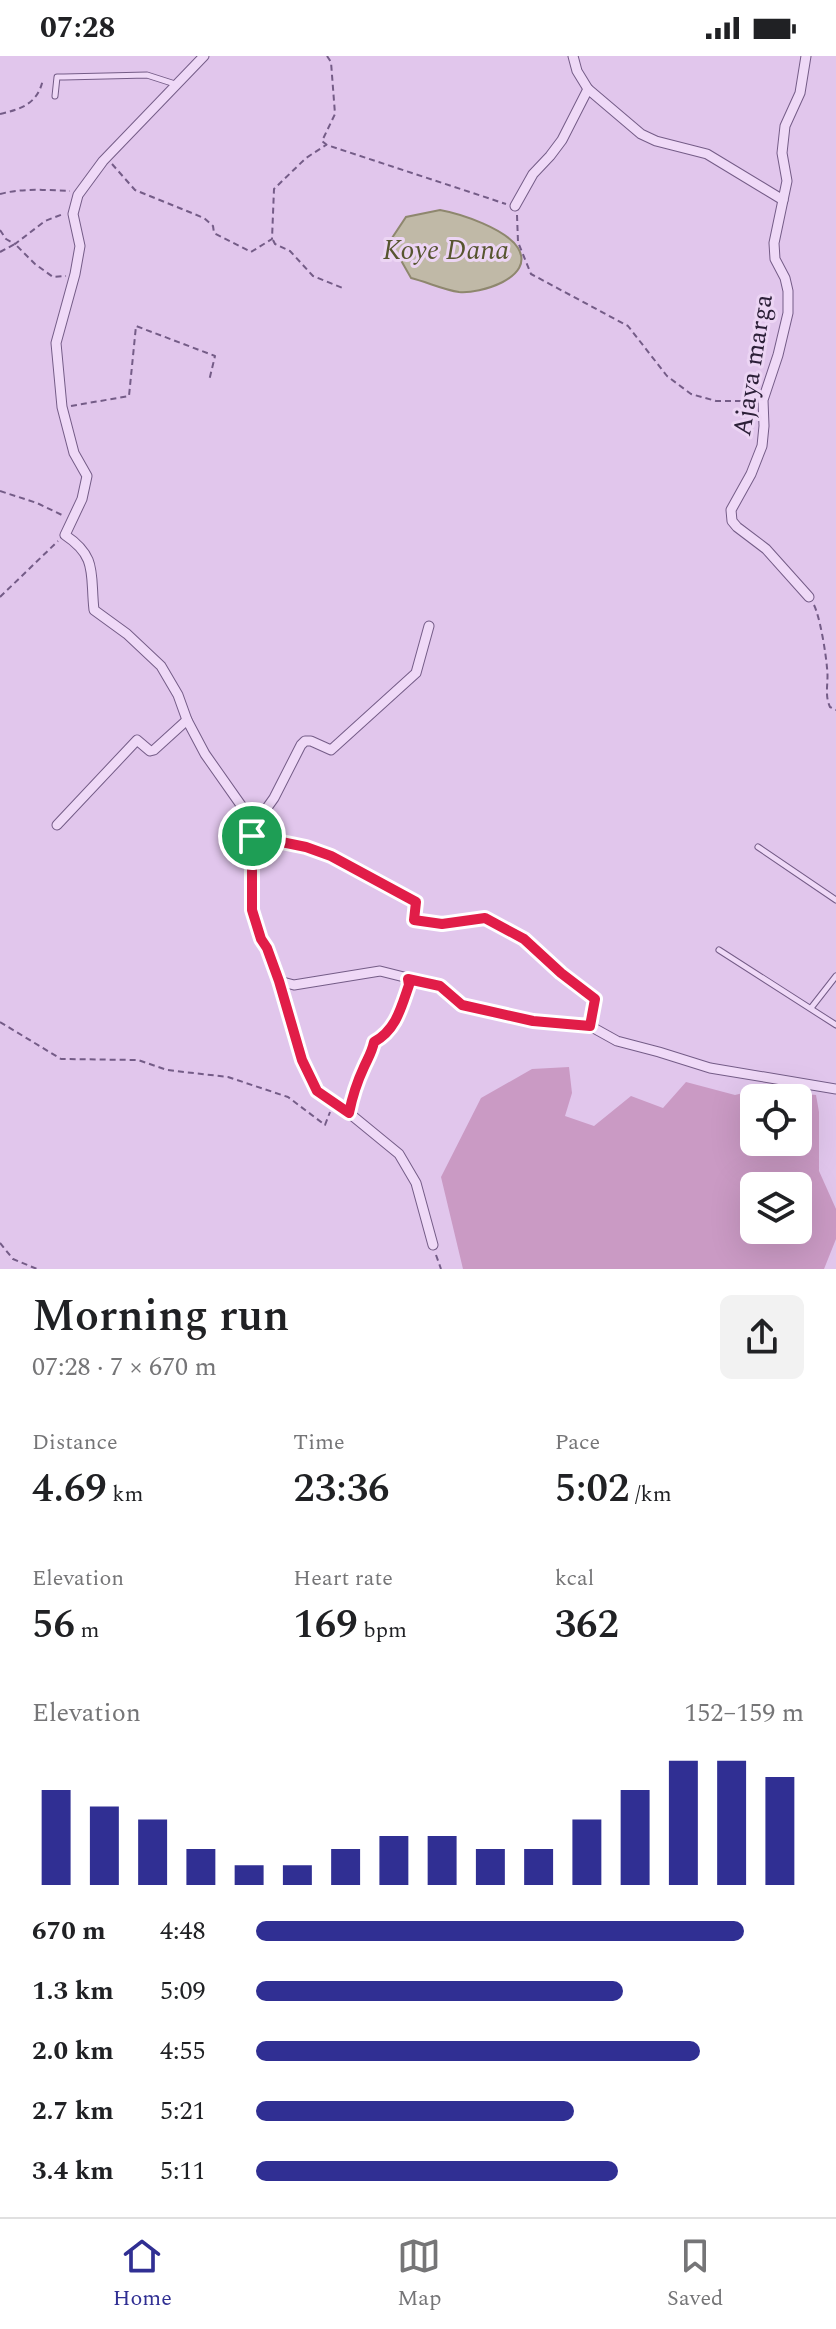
<!DOCTYPE html>
<html lang="en">
<head>
<meta charset="utf-8">
<style>
  :root { --surface:#fff; --page:#f2f2f2; --text:#202124; --muted:#757577; --line:#e0e0e0; --accent:#302f93 }
  body { margin:0; font-family:Spectral,serif; background:var(--page); color:var(--text); height:100vh; display:flex; flex-direction:column; font-size:30px; white-space:nowrap }
  * { box-sizing:border-box; margin:0 }
  p { font-size:26px; color:var(--muted) }
  .icon { flex:none; width:44px; height:44px; fill:none; stroke:currentColor; stroke-width:2; stroke-linecap:round; stroke-linejoin:round }
  .map { position:relative; height:1213px; overflow:hidden }
  .sheet { display:flex; flex-direction:column; background:var(--surface); flex:1 }
  .sheet>* { flex:none }
  .fabs { position:absolute; left:740px; top:1028px; display:grid; gap:16px }
  .fabs a { display:grid; place-items:center; width:72px; height:72px; border-radius:12px; background:var(--surface); box-shadow:0 8px 32px #0002; font-size:40px }
  .pin { position:absolute; display:grid; place-items:center; width:68px; height:68px; color:#fff; margin:-34px; border:4px solid #fff; border-radius:50%; box-shadow:0 2px 8px #0007 }
  .round { display:grid; place-items:center; flex:none; width:84px; height:84px; border-radius:12px; background:var(--page) }
  .overview { display:flex; align-items:center; justify-content:space-between; height:136px; padding:0 32px }
  h1 { font-size:44px; font-weight:600; line-height:60px }
  .figures { display:grid; grid-template-columns:repeat(3,1fr); gap:12px; height:136px; padding:8px 32px }
  .figures div { display:grid; align-content:center }
  .figures b { font-size:40px; font-weight:600 }
  .figures small { font-size:22px; font-weight:400 }
  .figures p { font-size:22px }
  .chart { height:224px; padding:16px 32px }
  .chart p { display:flex; justify-content:space-between }
  .chart svg { width:100%; height:144px; margin-top:8px; stroke:var(--accent); stroke-width:6 }
  ul { padding:0 32px; list-style:none; font-size:26px }
  li { display:grid; grid-template-columns:128px 96px 1fr; align-items:center; height:60px }
  li i { height:20px; border-radius:10px; background:var(--accent) }
  .status { display:flex; justify-content:space-between; align-items:center; height:56px; padding:0 40px; background:var(--surface); direction:ltr }
  .status svg { height:22px; fill:currentColor }
  .menu { display:flex; justify-content:space-around; align-items:center; height:112px; border-top:2px solid var(--line); background:var(--surface); font-size:22px; color:var(--muted) }
  .menu a { display:grid; justify-items:center; gap:4px }
  .menu .selected { color:var(--accent) }
  .map>svg:first-child { display:block }
</style>
</head>
<body>
<div class="status"><b>07:28</b><svg viewBox="0 0 49 12"><path d="M0 12V9h3v3zM5 12V6h3v6zM10 12V3h3v9zM15 12V0h3v12zM26 1h20v11H26zM47 4h2v5h-2z"/></svg></div>
<div class="map">
<svg width="836" height="1213" viewBox="0 0 836 1213">
  <rect width="100%" height="100%" fill="#e1c6ec"/>
  <path fill="#ca9ac4" fill-rule="evenodd" d="M569,1011L572,1037L565,1060L594,1070L631,1040L663,1052L686,1026L735,1039L759,1033L816,1039L819,1056V1115L836,1153V1183L824,1213H463L441,1121L481,1042L532,1013ZM754,1042H798V1086H754ZM754,1130H798V1174H754Z"/>
  <path fill="#c0b9a7" stroke="#8e876e" stroke-width="2" d="M440,154C462,158 506,173 518,192C536,222 479,238 459,236C444,234 427,226 411,222L390,185L406,161Z"/>
  <g fill="none" stroke-linecap="round" stroke-linejoin="round">
    <defs>
      <g id="service">
        <path d="M55,40L57,21H64L147,19L175,28"/>
        <path d="M758,791L836,844"/>
        <path d="M719,894L836,969"/>
        <path d="M811,952L836,920"/>
      </g>
      <g id="minor">
        <path d="M204,0L103,105L78,139L73,158L80,190L75,218L56,287L62,351L74,397L87,420L82,443L65,479C98,501 90,518 94,554L127,578L161,610L178,639L187,664L205,698L250,762L252,854L261,883L267,892L279,925L302,1004L317,1035L349,1057L399,1098L416,1127L433,1189"/>
        <path d="M573,0L577,15L588,33L641,78L656,85L707,98L783,144"/>
        <path d="M806,0L800,37L785,70L782,97L787,125L774,187L775,203L785,222L788,235V257L778,299L763,344L764,370L762,390L751,418L731,454L732,465L737,471L766,493L809,541"/>
        <path d="M515,150L533,118L550,100L562,84L588,33"/>
        <path d="M250,762L264,756L274,742L301,689L305,685H311L331,694L416,617L429,570"/>
        <path d="M57,769L137,684L150,695L154,694L187,664"/>
        <path d="M279,925L294,929L380,915L440,930L462,949L533,965L590,970L617,985L659,996L710,1012L836,1033"/>
      </g>
    </defs>
    <use href="#service" stroke="#745c87" stroke-width="7"/>
    <use href="#minor" stroke="#745c87" stroke-width="11"/>
    <g stroke="#745c87" stroke-width="2" stroke-dasharray="6 4" stroke-linecap="butt">
      <path d="M327,0L331,6L335,58L322,85L327,89L506,148"/>
      <path d="M0,58C21,53 38,48 43,23"/>
      <path d="M112,108L135,134L204,162L213,170L214,177L251,196L272,183L274,133L306,102L326,89"/>
      <path d="M0,138C22,132 47,134 70,135"/>
      <path d="M517,159L518,186L531,218L628,270L667,320L691,338L716,345H751"/>
      <path d="M0,174L6,183L15,188L45,165L63,158"/>
      <path d="M273,184L275,188L290,195L313,220L345,233"/>
      <path d="M0,196L15,188L35,208L53,221L66,220"/>
      <path d="M71,350L129,340L136,270L215,300L209,325"/>
      <path d="M0,435L37,447L62,459"/>
      <path d="M0,541L58,485"/>
      <path d="M814,549C820,561 826,598 827,612C829,626 824,638 830,651L836,654"/>
      <path d="M262,782C285,787 307,791 328,799C359,811 388,830 416,846L414,864L442,868L485,862L524,883L561,917L595,943L592,961"/>
      <path d="M0,966L61,1003L138,1004L167,1014L228,1021L288,1041L325,1069L330,1056"/>
      <path d="M352,1045C357,1025 370,1005 374,986C395,975 400,954 408,932"/>
      <path d="M0,1187L13,1203L37,1213"/>
      <path d="M436,1199L441,1213"/>
    </g>
    <use href="#service" stroke="#efd9f7" stroke-width="5"/>
    <use href="#minor" stroke="#efd9f7" stroke-width="9"/>
  </g>
  <g fill="none" stroke-linecap="round" stroke-linejoin="round">
    <defs>
      <path id="route" d="M252,780L306,791L331,800L416,846L414,864L442,868L485,862L524,883L561,917L595,943L590,970L533,965L462,949L440,930L408,923L409,929C401,952 396,974 374,986C372,996 368,1002 364,1011C357,1026 352,1042 349,1057L317,1035L302,1004L279,925L267,892L261,883L252,854Z"/>
    </defs>
    <use href="#route" stroke="#fff" stroke-width="16"/>
    <use href="#route" stroke="#e11d48" stroke-width="10"/>
  </g>
  <g text-anchor="middle" stroke-width="6" stroke-linejoin="round" paint-order="stroke">
    <g font-size="26" fill="#2c2038" stroke="#ecd5f4">
      <text transform="translate(752 309) rotate(-81)" y="9">Ajaya marga</text>
    </g>
    <g font-size="28" font-style="italic" fill="#575530" stroke="#ecd5f4">
      <text x="446" y="203">Koye Dana</text>
    </g>
  </g>
</svg>
<div class="fabs">
<a><svg class="icon" aria-label="locate" viewBox="0 0 24 24"><circle cx="12" cy="12" r="6"/><path d="M12 2v4M12 18v4M2 12h4M18 12h4"/></svg></a>
<a><svg class="icon" aria-label="layers" viewBox="0 0 24 24"><path d="M12 4l9 5-9 5-9-5zM3 14l9 5 9-5"/></svg></a>
</div>
<div class="pin" style="left:252px;top:780px;background:#1e9e55"><svg class="icon" aria-label="arrive" viewBox="0 0 24 24"><path d="M6 21V4h12l-3 4 3 4H6"/></svg></div>
</div>
<section class="sheet">
<div class="overview"><div><h1>Morning run</h1><p>07:28 · 7 × 670 m</p></div><a class="round"><svg class="icon" aria-label="share" viewBox="0 0 24 24"><path d="M12 15V3M7 8l5-5 5 5M5 13v7h14v-7"/></svg></a></div>
<div class="figures">
<div><p>Distance</p><b>4.69<small> km</small></b></div>
<div><p>Time</p><b>23:36</b></div>
<div><p>Pace</p><b>5:02<small> /km</small></b></div>
</div>
<div class="figures">
<div><p>Elevation</p><b>56<small> m</small></b></div>
<div><p>Heart rate</p><b>169<small> bpm</small></b></div>
<div><p>kcal</p><b>362</b></div>
</div>
<div class="chart"><p><span>Elevation</span>152–159 m</p>
<svg viewBox="0 0 160 44" preserveAspectRatio="none"><path d="M5 44V15M15 44V20M25 44V24M35 44V33M45 44V38M55 44V38M65 44V33M75 44V29M85 44V29M95 44V33M105 44V33M115 44V24M125 44V15M135 44V6M145 44V6M155 44V11"/></svg>
</div>
<ul>
<li><b>670 m</b>4:48<i style="width:89%"></i></li>
<li><b>1.3 km</b>5:09<i style="width:67%"></i></li>
<li><b>2.0 km</b>4:55<i style="width:81%"></i></li>
<li><b>2.7 km</b>5:21<i style="width:58%"></i></li>
<li><b>3.4 km</b>5:11<i style="width:66%"></i></li>
</ul>
</section>
<nav class="menu">
<a class="selected"><svg class="icon" aria-label="home" viewBox="0 0 24 24"><path d="M3 11l9-7 9 7M6 9v11h12V9"/></svg>Home</a>
<a><svg class="icon" aria-label="map" viewBox="0 0 24 24"><path d="M3 6l6-2 6 2 6-2v14l-6 2-6-2-6 2zM9 4v14M15 6v14"/></svg>Map</a>
<a><svg class="icon" aria-label="saved" viewBox="0 0 24 24"><path d="M7 4h10v16l-5-4-5 4z"/></svg>Saved</a>
</nav>
</body>
</html>
